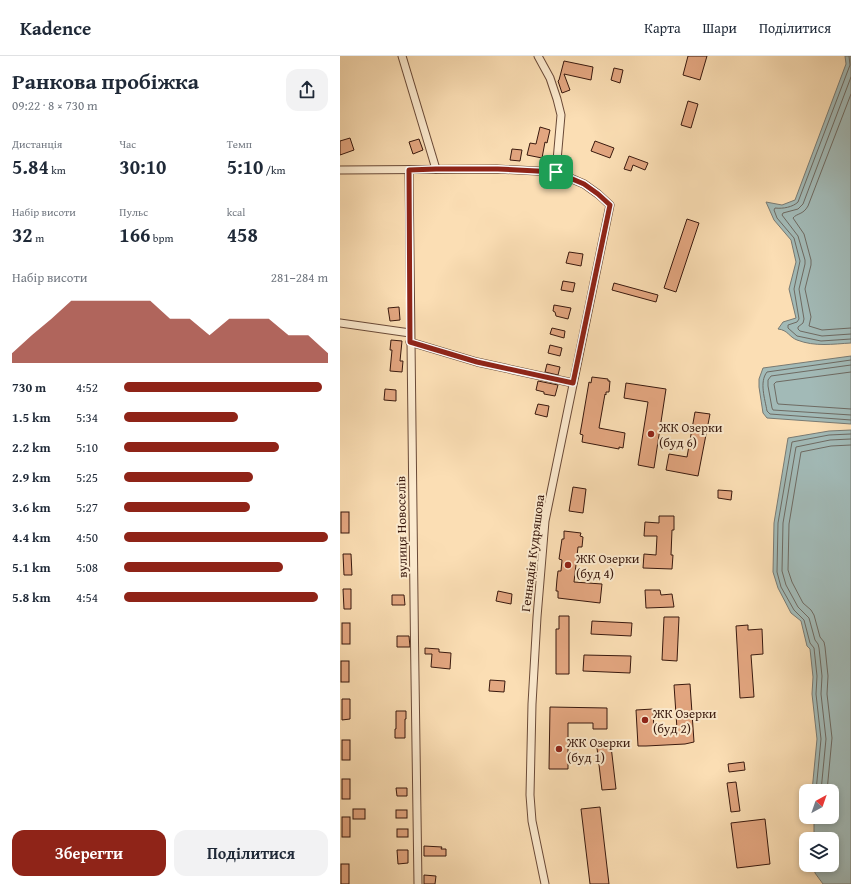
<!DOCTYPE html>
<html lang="uk">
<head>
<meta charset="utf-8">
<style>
  :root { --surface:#fff; --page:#f2f2f3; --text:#1f2937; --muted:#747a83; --line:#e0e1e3; --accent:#8f2418 }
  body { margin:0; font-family:"Gentium Book Plus",serif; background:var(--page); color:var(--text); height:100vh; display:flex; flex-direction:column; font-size:15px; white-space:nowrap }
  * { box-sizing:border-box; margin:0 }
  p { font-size:13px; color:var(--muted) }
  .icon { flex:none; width:22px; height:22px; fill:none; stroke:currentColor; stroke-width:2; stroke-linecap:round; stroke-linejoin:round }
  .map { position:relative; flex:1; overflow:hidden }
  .details { display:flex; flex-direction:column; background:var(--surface); width:340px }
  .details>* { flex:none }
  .needle { width:26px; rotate:40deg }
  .controls { position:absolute; left:459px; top:728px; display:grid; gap:8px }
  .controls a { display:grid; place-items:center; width:40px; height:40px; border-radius:8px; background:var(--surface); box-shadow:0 2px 6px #0003; font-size:20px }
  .pin { position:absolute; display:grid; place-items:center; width:34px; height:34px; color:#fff; margin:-17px; border-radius:8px; box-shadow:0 2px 6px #0006 }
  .round { display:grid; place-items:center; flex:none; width:42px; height:42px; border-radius:12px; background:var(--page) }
  .headline { display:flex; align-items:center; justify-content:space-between; height:68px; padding:0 12px }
  h1 { font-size:22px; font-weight:700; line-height:30px }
  .stats { display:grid; grid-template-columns:repeat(3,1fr); gap:6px; height:68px; padding:4px 12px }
  .stats div { display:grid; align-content:center }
  .stats b { font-size:20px; font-weight:700 }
  .stats small { font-size:11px; font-weight:400 }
  .stats p { font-size:11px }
  .chart { height:112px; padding:8px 12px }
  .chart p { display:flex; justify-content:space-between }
  .chart svg { width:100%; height:72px; margin-top:4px; fill:var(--accent); opacity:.7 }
  .primary-button { display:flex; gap:8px; margin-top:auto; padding:8px 12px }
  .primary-button a { flex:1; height:46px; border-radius:12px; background:var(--accent); color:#fff; font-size:16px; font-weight:700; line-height:46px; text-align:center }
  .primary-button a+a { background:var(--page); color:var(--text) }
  ul { padding:0 12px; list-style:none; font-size:13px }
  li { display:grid; grid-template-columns:64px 48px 1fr; align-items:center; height:30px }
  li i { height:10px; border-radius:5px; background:var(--accent) }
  header { display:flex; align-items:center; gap:24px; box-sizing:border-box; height:56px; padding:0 20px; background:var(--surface); border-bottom:1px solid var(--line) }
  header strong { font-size:19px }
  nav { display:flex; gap:22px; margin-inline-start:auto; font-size:14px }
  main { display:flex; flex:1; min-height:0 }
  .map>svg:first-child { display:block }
</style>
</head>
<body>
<header>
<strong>Kadence</strong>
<nav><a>Карта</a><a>Шари</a><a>Поділитися</a></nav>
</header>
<main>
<section class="details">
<div class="headline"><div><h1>Ранкова пробіжка</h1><p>09:22 · 8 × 730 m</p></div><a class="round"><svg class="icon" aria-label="share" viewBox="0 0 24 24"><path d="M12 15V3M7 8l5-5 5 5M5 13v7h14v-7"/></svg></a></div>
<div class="stats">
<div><p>Дистанція</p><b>5.84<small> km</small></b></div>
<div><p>Час</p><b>30:10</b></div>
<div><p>Темп</p><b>5:10<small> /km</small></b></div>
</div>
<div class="stats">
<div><p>Набір висоти</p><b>32<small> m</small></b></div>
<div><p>Пульс</p><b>166<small> bpm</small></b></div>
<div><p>kcal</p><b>458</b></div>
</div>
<div class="chart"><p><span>Набір висоти</span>281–284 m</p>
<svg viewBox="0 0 160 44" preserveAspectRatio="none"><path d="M0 44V38L10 27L20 17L30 6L40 6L50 6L60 6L70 6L80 17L90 17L100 27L110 17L120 17L130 17L140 27L150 27L160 38V44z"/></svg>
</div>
<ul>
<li><b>730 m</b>4:52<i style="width:97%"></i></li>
<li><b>1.5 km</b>5:34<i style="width:56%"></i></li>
<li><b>2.2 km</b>5:10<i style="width:76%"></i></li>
<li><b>2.9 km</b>5:25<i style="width:63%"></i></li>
<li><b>3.6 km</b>5:27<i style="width:62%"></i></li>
<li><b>4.4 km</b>4:50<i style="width:100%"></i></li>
<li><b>5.1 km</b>5:08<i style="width:78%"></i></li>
<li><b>5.8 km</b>4:54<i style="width:95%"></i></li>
</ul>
<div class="primary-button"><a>Зберегти</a><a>Поділитися</a></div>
</section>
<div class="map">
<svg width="511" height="828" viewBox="0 0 511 828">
  <rect width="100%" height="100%" fill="#fbdeb4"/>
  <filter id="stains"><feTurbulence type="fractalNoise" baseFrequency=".005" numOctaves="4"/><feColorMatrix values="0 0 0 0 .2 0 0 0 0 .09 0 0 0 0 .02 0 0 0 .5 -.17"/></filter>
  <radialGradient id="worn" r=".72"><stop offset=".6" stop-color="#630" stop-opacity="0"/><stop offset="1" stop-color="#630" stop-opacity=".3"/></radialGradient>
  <g fill="#a2bab7" stroke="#787a73">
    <path d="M505,0H511V287C493,288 475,291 457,284C449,281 448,274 438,273L443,266L456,262L449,233L456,206L451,184L434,164L426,146L442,149L455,144L506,8Z"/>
    <path d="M511,300V368L427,362L423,357L419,331V323L423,312Z"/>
    <path d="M511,374V828H483L475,817L474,809H492V783H474V761H492V735H472L477,683L472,638L473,621L470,593L467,590L461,565L451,557L438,532L433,516L434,467L448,382L489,375Z"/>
  </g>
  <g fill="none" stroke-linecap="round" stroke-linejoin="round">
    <g stroke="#6e6a62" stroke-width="1">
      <path d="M509,0L510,9L458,146C453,151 443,153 435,152L434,154L437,162L454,182L460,205L454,233L459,263L457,266L448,269V272L457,280L481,285L511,283"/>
      <path d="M511,21L463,148L458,153L443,157L442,159L458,180L465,204V208L459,233L464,263L463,267L458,271V273L460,275L482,280L511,278"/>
      <path d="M511,38L468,150C463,159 457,157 453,162L464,178L471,204V209L465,233L471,261L469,270L482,274L511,272"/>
      <path d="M511,304L427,316C419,326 425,343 427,355L430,358L511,364"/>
      <path d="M511,309L431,320L428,324V330L432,352L433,354L511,359"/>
      <path d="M511,316L436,326L434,328L437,346L438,348L511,353"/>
      <path d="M476,735L481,683L476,638L477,620L474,592L470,587L464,564L454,554L441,531L437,516L438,467L452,386L489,379L511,378"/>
      <path d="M481,735L486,683L481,638L482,620L479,592L478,588L475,584L469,562L458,551L446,529L442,515L443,467L456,391L490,384L511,383"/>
      <path d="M487,735L492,682L487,638L488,620L485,591L484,586L480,581L474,559L471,554L463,547L452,526L448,514L449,468L461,396L491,390L511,389"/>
    </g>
  </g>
  <g fill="#e3a680" stroke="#39190e">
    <path d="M348,0H367L360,24L343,19Z"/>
    <path d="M224,5L253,11L251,24L224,18L230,34L222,37L218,25L219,24Z"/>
    <path d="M274,12L283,14L280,27L271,24Z"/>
    <path d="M348,45L358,48L351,72L341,69Z"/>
    <path d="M200,71L210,74L207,87L205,86L202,102L187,99L190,87L196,88Z"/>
    <path d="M10,82L14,94L0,99V85Z"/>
    <path d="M79,83L83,94L73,98L69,86Z"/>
    <path d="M255,85L274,92L270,102L251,95Z"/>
    <path d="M172,93L182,94L180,105L170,104Z"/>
    <path d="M289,100L308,107L305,114L293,109L291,115L284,113Z"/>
    <path d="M347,163L359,167L336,236L324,232Z"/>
    <path d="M229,196L243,198L241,210L226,207Z"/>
    <path d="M223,225L235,227L233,236L221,234Z"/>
    <path d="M274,227L318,239L316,246L272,234Z"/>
    <path d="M214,249L231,252L228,263L216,260L215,256L213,255Z"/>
    <path d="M59,251L60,264L50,265L48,252Z"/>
    <path d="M212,272L225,275L224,282L210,278Z"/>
    <path d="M51,284L62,285L60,305H63L62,316L50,315L52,294H50Z"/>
    <path d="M210,289L222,292L220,300L208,297Z"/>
    <path d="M207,308L220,311L218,319L205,316Z"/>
    <path d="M252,321L268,323V325H270L269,336H266V339L265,338L259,372L285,377L283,392L279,391V393L242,386L243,379L240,378L242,367L249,326L251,327Z"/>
    <path d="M198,325L218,329L215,340L204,338V336L196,334Z"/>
    <path d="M286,327L326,333L314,412L298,409L308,346L284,342Z"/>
    <path d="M45,333L56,334V345L44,344Z"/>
    <path d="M198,348L209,350L207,361L195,358Z"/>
    <path d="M355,356L370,358L358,420L326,414L329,398L347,401Z"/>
    <path d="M233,431L246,433L243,457L229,455Z"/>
    <path d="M378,434L392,435L391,444L378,442Z"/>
    <rect x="1" y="456" width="8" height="21"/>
    <path d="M319,460H334V474H332L331,499H333L332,513L303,512L304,498L316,499L317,480H304L305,466L319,467Z"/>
    <path d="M224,475L241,477L240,480L243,481L242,491H238L234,526L262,528L260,547L218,542V535H216L217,523L218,515H221L222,504L219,503L222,483H224Z"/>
    <path d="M3,498H11L12,519H4Z"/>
    <path d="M3,533H11V553H4Z"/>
    <path d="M305,534H320L321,539L332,538L334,551L306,552Z"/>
    <path d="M158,535L172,538L171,548L156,545Z"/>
    <path d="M52,539H64L65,549H52Z"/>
    <path d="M219,560H229V618H216V573H219Z"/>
    <path d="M324,561H339L337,605L322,604Z"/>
    <path d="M252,565L292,567L291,580L251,578Z"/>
    <rect x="2" y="567" width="8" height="21"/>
    <path d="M408,569V574L422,573L423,598L411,599L414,641L400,642L396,570Z"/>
    <path d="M57,580H69L70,591H57Z"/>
    <path d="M85,592L99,593V596L111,597L110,613L91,611L92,598H85Z"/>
    <path d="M244,599L291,600L290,617L243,615Z"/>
    <rect x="1" y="605" width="8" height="21"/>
    <path d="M150,624L165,625L164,636L149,635Z"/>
    <path d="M350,628L354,686L345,688L306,690H298L296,654L313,653L314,675L337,673L334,629Z"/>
    <path d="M2,643H10V663L2,664Z"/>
    <path d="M210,651L267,652V673H253V667H228V713H209Z"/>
    <path d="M56,655H66V663H65V682H55V673H56Z"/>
    <rect x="2" y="684" width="8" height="20"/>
    <path d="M271,690L276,733L262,734L257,692Z"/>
    <path d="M404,706L405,714L389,716L388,708Z"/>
    <rect x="2" y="723" width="8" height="20"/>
    <path d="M396,726L400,755L391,756L387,727Z"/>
    <path d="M56,732H67V740H57Z"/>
    <path d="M260,751L269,828H250L241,753Z"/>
    <rect x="13" y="753" width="12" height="10"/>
    <rect x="56" y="754" width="11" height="8"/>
    <rect x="2" y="761" width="8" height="20"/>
    <path d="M425,763L430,808L397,812L391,767Z"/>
    <rect x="57" y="773" width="11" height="8"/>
    <path d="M84,790L102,791L101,793H106V800H84Z"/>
    <path d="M57,794H68V807L58,808Z"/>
    <rect x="1" y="808" width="8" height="20"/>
    <path d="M84,819L96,820L95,828H84Z"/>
  </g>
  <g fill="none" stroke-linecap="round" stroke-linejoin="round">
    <defs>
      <g id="street">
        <path d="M62,0L96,113"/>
        <path d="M198,0L210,22L217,43L221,59L216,116"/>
        <path d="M0,114L157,113L216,116L244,128L258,138L270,149L205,465L197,561L192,648L190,739L192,765L205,828"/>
        <path d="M69,114C70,352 75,590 78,828"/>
        <path d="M0,267L70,277"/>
        <path d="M70,286L137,306L233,327"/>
      </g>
    </defs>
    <use href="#street" stroke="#6a4a38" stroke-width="9"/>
    <use href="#street" stroke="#fceace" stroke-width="7"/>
  </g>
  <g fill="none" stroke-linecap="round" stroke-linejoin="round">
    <defs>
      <path id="route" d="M96,113H158L216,116L244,128L258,138L270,149L233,327L137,306L70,286L69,114Z"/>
    </defs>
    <use href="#route" stroke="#fff" stroke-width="8"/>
    <use href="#route" stroke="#8f2418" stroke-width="5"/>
  </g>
  <g fill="#8f2418" stroke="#fceace" stroke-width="1.5">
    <circle cx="311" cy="378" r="4"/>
    <circle cx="228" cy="509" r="4"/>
    <circle cx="305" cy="664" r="4"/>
    <circle cx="219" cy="693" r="4"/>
  </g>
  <g text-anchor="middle" stroke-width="4" stroke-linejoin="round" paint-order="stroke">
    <g font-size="13" fill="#39190e" stroke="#fceace" text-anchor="start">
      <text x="319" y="376">ЖК Озерки<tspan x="319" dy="15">(буд 6)</tspan></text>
      <text x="236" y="507">ЖК Озерки<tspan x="236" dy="15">(буд 4)</tspan></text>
      <text x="313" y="662">ЖК Озерки<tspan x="313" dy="15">(буд 2)</tspan></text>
      <text x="227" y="691">ЖК Озерки<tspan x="227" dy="15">(буд 1)</tspan></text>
    </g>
    <g font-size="13" fill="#39190e" stroke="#fceace">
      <text transform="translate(61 471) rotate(-91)" y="5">вулиця Новоселів</text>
      <text transform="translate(192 497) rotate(-83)" y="5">Геннадія Кудряшова</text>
    </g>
  </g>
  <rect width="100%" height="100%" filter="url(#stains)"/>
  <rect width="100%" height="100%" fill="url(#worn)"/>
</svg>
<div class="controls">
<a><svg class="needle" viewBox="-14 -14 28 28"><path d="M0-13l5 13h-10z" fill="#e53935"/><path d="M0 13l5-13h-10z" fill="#747a83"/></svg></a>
<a><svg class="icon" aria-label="layers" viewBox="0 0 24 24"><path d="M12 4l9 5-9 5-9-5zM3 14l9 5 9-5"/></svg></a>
</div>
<div class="pin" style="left:216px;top:116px;background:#1e9e55"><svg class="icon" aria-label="arrive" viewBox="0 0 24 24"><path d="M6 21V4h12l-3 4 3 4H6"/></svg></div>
</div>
</main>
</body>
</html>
